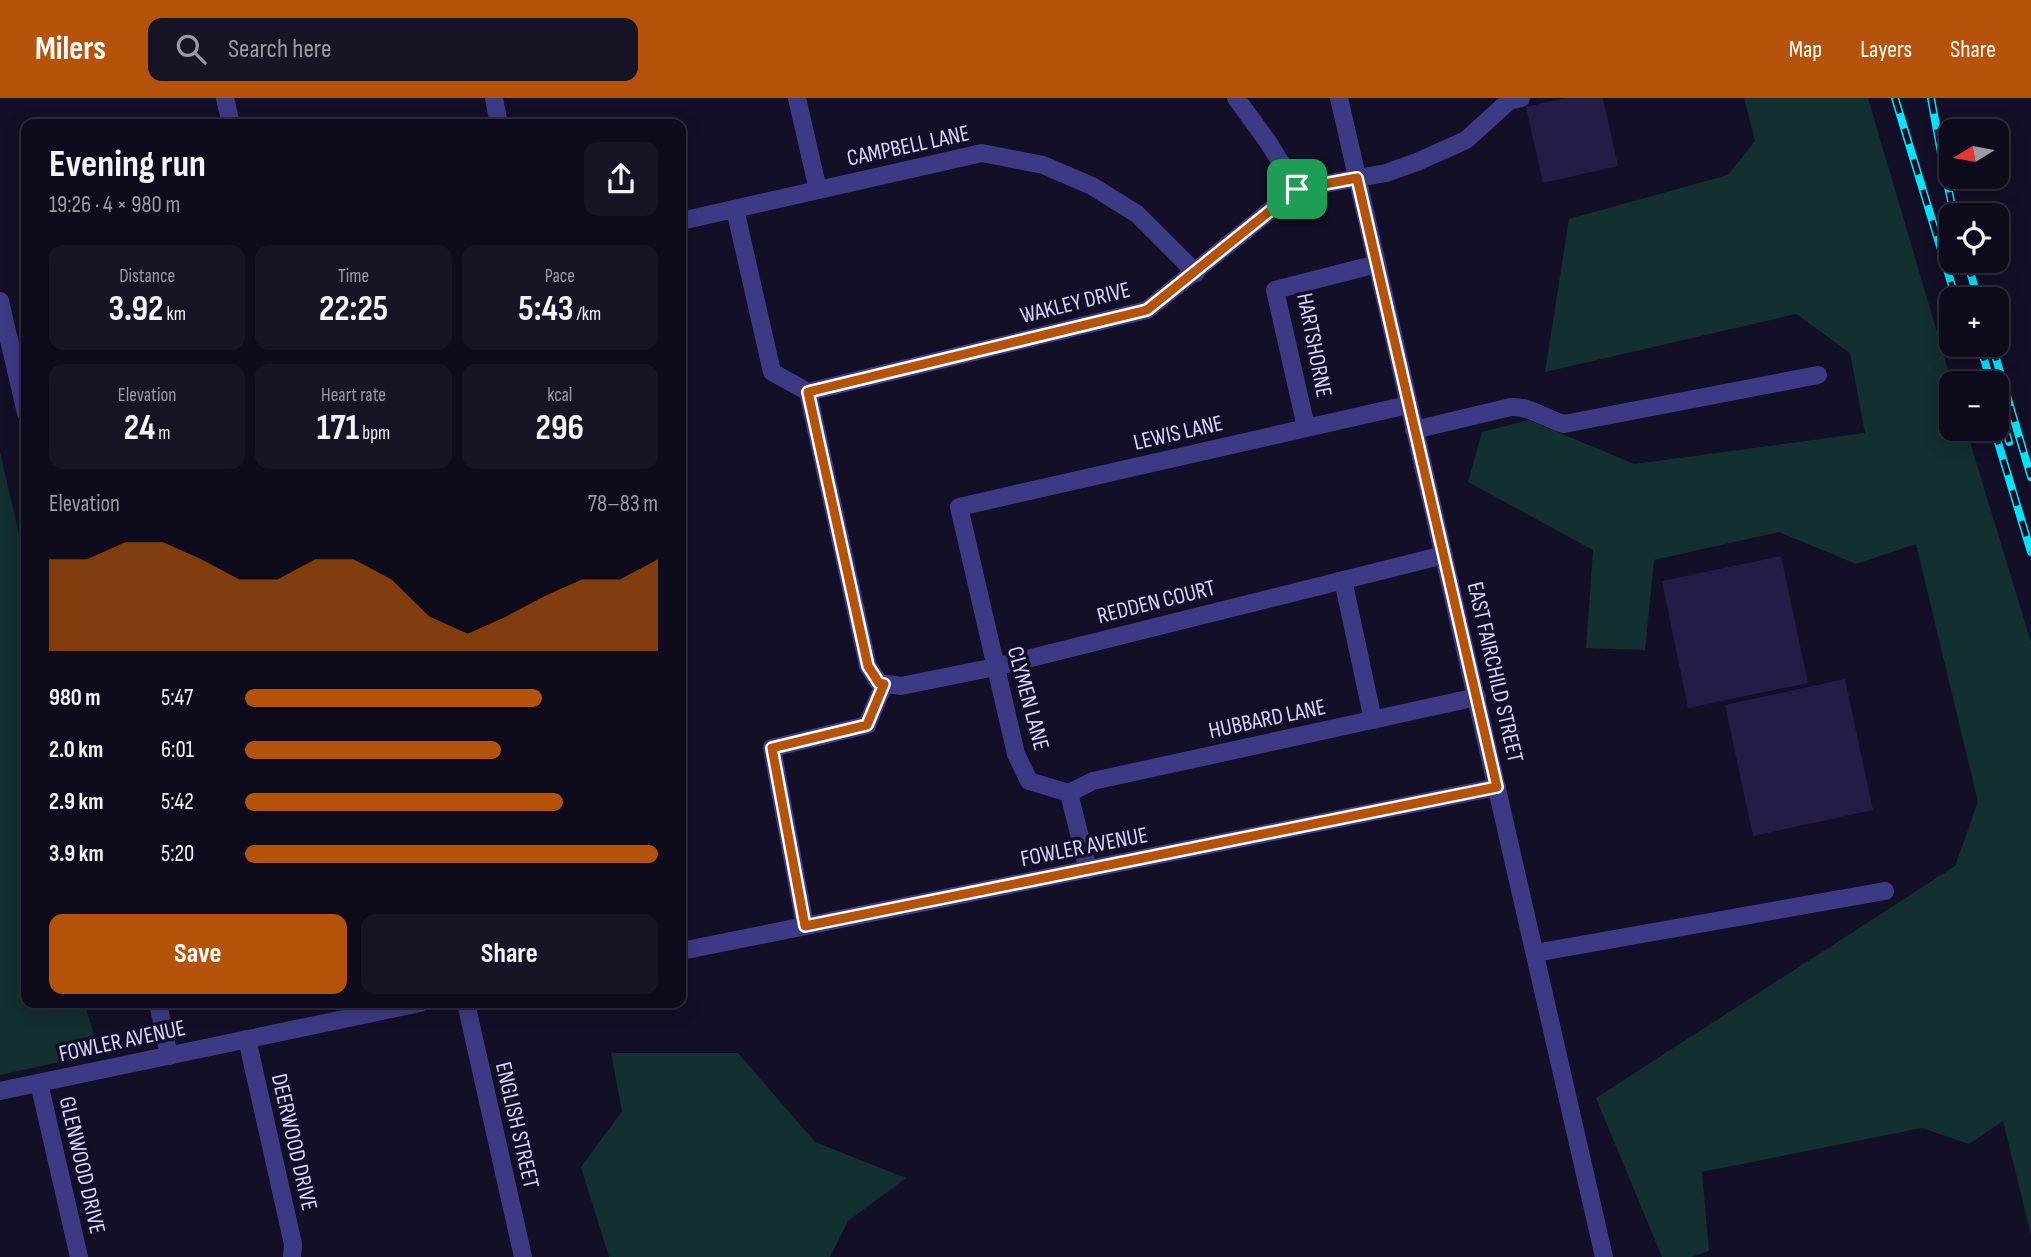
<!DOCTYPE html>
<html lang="en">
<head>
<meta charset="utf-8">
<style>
  :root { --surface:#0e0b1c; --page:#171425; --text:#f1f3f6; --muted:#9b9ba3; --line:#2e2b3b; --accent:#b45309 }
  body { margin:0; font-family:"Sofia Sans Condensed",sans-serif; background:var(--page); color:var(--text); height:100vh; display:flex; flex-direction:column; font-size:26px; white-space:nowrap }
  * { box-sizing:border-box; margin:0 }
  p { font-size:23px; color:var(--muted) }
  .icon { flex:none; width:38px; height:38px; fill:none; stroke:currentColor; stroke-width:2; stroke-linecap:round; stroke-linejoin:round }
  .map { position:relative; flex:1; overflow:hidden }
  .panel { position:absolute; left:21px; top:21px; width:665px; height:889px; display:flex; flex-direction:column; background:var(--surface); border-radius:14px; box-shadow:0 4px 18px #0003,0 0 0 2px var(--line) }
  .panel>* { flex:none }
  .needle { width:46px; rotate:259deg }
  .controls { position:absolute; left:1939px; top:21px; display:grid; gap:14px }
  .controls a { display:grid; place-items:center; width:70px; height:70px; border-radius:14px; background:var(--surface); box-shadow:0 4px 18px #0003,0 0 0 2px var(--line); font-size:35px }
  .pin { position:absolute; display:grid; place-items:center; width:60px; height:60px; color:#fff; margin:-30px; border-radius:14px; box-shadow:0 4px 10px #0006 }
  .round { display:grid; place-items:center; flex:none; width:74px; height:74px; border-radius:14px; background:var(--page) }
  .overview { display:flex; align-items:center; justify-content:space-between; height:119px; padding:0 28px }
  h1 { font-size:38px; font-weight:700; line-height:52px }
  .figures { display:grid; grid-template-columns:repeat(3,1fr); gap:10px; height:119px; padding:7px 28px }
  .figures div { display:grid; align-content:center; border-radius:14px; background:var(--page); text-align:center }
  .figures b { font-size:35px; font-weight:700 }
  .figures small { font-size:19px; font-weight:400 }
  .figures p { font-size:19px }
  .chart { height:196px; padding:14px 28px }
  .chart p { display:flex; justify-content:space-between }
  .chart svg { width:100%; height:126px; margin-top:7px; fill:var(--accent); opacity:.7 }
  .cta { display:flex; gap:14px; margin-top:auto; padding:14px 28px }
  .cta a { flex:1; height:80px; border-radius:14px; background:var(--accent); color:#fff; font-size:28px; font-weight:700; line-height:80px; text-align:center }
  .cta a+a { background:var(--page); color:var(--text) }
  ul { padding:0 28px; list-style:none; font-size:23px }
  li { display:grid; grid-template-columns:112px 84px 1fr; align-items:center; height:52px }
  li i { height:18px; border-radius:9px; background:var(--accent) }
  header { display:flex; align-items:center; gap:42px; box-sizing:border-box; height:98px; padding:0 35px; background:var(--accent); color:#fff }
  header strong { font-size:33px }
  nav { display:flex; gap:38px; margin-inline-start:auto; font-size:24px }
  .search { width:490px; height:63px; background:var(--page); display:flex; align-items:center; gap:18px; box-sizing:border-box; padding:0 24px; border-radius:14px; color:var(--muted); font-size:26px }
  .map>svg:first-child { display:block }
</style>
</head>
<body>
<header>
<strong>Milers</strong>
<div class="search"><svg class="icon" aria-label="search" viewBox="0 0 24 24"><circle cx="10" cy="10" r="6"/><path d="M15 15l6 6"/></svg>Search here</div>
<nav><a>Map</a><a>Layers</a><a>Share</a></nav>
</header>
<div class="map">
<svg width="2031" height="1159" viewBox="0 0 2031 1159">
  <rect width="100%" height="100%" fill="#130f26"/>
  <g fill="#12302f">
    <path d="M1744,0H1868L1952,285L1951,331H1966L2031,544V1137L2003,1023L1969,1046L1922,1030L1702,1074L1709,1153L1691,1159H1662L1596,1000L1955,768L1978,704L1916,446L1856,466L1779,434L1654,462L1645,552L1586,550L1593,452L1468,384L1482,334L1529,322L1634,366L1865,335L1850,255L1796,216L1545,274L1569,121L1728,77L1755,43Z"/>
    <path d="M0,354L26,466V905H84L100,955L0,977Z"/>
    <path d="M611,955H738L815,1044L906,1080L848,1123L830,1159H609L581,1069L622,1013Z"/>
  </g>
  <g fill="#241b47">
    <path d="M1565,0H1603L1618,68L1543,85L1526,9Z"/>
    <path d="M1781,458L1808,585L1688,610L1662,483Z"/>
    <path d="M1845,581L1873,712L1753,738L1725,607Z"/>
  </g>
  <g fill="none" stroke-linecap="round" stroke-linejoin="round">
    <g stroke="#3d3a85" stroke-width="18">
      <path d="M225,0L231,26"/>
      <path d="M494,0L499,26"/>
      <path d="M797,0L818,92"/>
      <path d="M1236,0L1268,44L1297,91"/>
      <path d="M1339,0L1604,1159"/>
      <path d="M735,111L772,274L808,294L1147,212L1297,91L1386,75L1417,64L1466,42L1509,3L1521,0"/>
      <path d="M681,123L982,55L1043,67L1092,88L1137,116L1196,175"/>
      <path d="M0,203L26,315"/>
      <path d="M808,294L868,568L879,585L901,588L995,569L1444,457"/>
      <path d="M1306,329L1275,192L1377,166"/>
      <path d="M1414,332L1511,309C1530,308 1546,321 1564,326L1818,277"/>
      <path d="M1343,482L1373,622"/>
      <path d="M1069,695L1093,683L1477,599"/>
      <path d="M1088,772L1069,695L1029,683L1016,656L959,409L1408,307"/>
      <path d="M805,828L772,650L867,627L884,586"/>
      <path d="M681,853L1497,689"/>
      <path d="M1535,855L1885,793"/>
      <path d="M158,905L169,958"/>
      <path d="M466,905L523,1159"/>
      <path d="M247,941L293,1146L292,1159"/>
      <path d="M39,985L79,1159"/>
      <path d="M0,993L420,905"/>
    </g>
    <defs>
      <g id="rail">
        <path d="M1895,0L1956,201"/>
        <path d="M1931,0L1943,66L1954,117"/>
        <path d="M1967,163L1978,201"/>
        <path d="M1980,247L1991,285"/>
        <path d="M1992,247L2031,379"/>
        <path d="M1997,303L2009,344"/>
        <path d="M1994,331L2031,454"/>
      </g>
    </defs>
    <use href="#rail" stroke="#00e5ff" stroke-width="8"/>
    <use href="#rail" stroke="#130f26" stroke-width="5" stroke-dasharray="16" stroke-linecap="butt"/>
  </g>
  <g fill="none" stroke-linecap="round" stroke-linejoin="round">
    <defs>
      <path id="route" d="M1357,80L1497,689L805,828L772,650L867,627L884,586L879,585L868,568L808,294L1147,212L1297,91Z"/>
    </defs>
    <use href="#route" stroke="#fff" stroke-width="14"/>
    <use href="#route" stroke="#b45309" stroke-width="9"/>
  </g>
  <g text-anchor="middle" stroke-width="7" stroke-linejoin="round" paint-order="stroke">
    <g font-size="23" fill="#d9d4ff" stroke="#130f26">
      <text transform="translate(908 47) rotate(-12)" y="8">CAMPBELL LANE</text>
      <text transform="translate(1075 204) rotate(-14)" y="8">WAKLEY DRIVE</text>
      <text transform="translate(1315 247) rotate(79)" y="8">HARTSHORNE</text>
      <text transform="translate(1178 334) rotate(-13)" y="8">LEWIS LANE</text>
      <text transform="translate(1156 503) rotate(-14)" y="8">REDDEN COURT</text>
      <text transform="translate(1496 574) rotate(77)" y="8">EAST FAIRCHILD STREET</text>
      <text transform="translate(1029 600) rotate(75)" y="8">CLYMEN LANE</text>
      <text transform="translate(1267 620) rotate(-12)" y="8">HUBBARD LANE</text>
      <text transform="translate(1084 748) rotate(-11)" y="8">FOWLER AVENUE</text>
      <text transform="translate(122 942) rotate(-12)" y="8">FOWLER AVENUE</text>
      <text transform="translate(518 1027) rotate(77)" y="8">ENGLISH STREET</text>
      <text transform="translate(295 1044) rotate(77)" y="8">DEERWOOD DRIVE</text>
      <text transform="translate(83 1067) rotate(77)" y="8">GLENWOOD DRIVE</text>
    </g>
  </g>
</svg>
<div class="controls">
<a><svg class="needle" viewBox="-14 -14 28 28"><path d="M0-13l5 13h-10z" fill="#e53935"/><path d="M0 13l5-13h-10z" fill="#9b9ba3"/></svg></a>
<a><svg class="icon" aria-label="locate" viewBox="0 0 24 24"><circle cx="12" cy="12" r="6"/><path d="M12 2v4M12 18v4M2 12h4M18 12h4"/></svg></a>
<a>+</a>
<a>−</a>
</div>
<div class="pin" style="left:1297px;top:91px;background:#1e9e55"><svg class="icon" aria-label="arrive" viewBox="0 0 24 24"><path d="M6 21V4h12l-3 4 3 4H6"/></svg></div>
<section class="panel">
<div class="overview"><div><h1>Evening run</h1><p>19:26 · 4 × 980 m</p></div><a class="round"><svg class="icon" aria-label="share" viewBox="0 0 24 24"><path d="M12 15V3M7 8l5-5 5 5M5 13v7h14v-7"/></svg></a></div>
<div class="figures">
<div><p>Distance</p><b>3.92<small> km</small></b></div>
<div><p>Time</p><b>22:25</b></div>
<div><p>Pace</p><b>5:43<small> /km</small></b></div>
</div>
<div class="figures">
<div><p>Elevation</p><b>24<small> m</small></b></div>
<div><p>Heart rate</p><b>171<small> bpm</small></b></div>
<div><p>kcal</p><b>296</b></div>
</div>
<div class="chart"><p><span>Elevation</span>78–83 m</p>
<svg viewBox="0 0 160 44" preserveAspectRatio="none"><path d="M0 44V12L10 12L20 6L30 6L40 12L50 19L60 19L70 12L80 12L90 19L100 32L110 38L120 32L130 25L140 19L150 19L160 12V44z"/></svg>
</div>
<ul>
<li><b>980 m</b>5:47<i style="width:72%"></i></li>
<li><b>2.0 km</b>6:01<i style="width:62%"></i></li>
<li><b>2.9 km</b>5:42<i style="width:77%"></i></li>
<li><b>3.9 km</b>5:20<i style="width:100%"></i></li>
</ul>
<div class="cta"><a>Save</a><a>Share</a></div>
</section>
</div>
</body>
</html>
